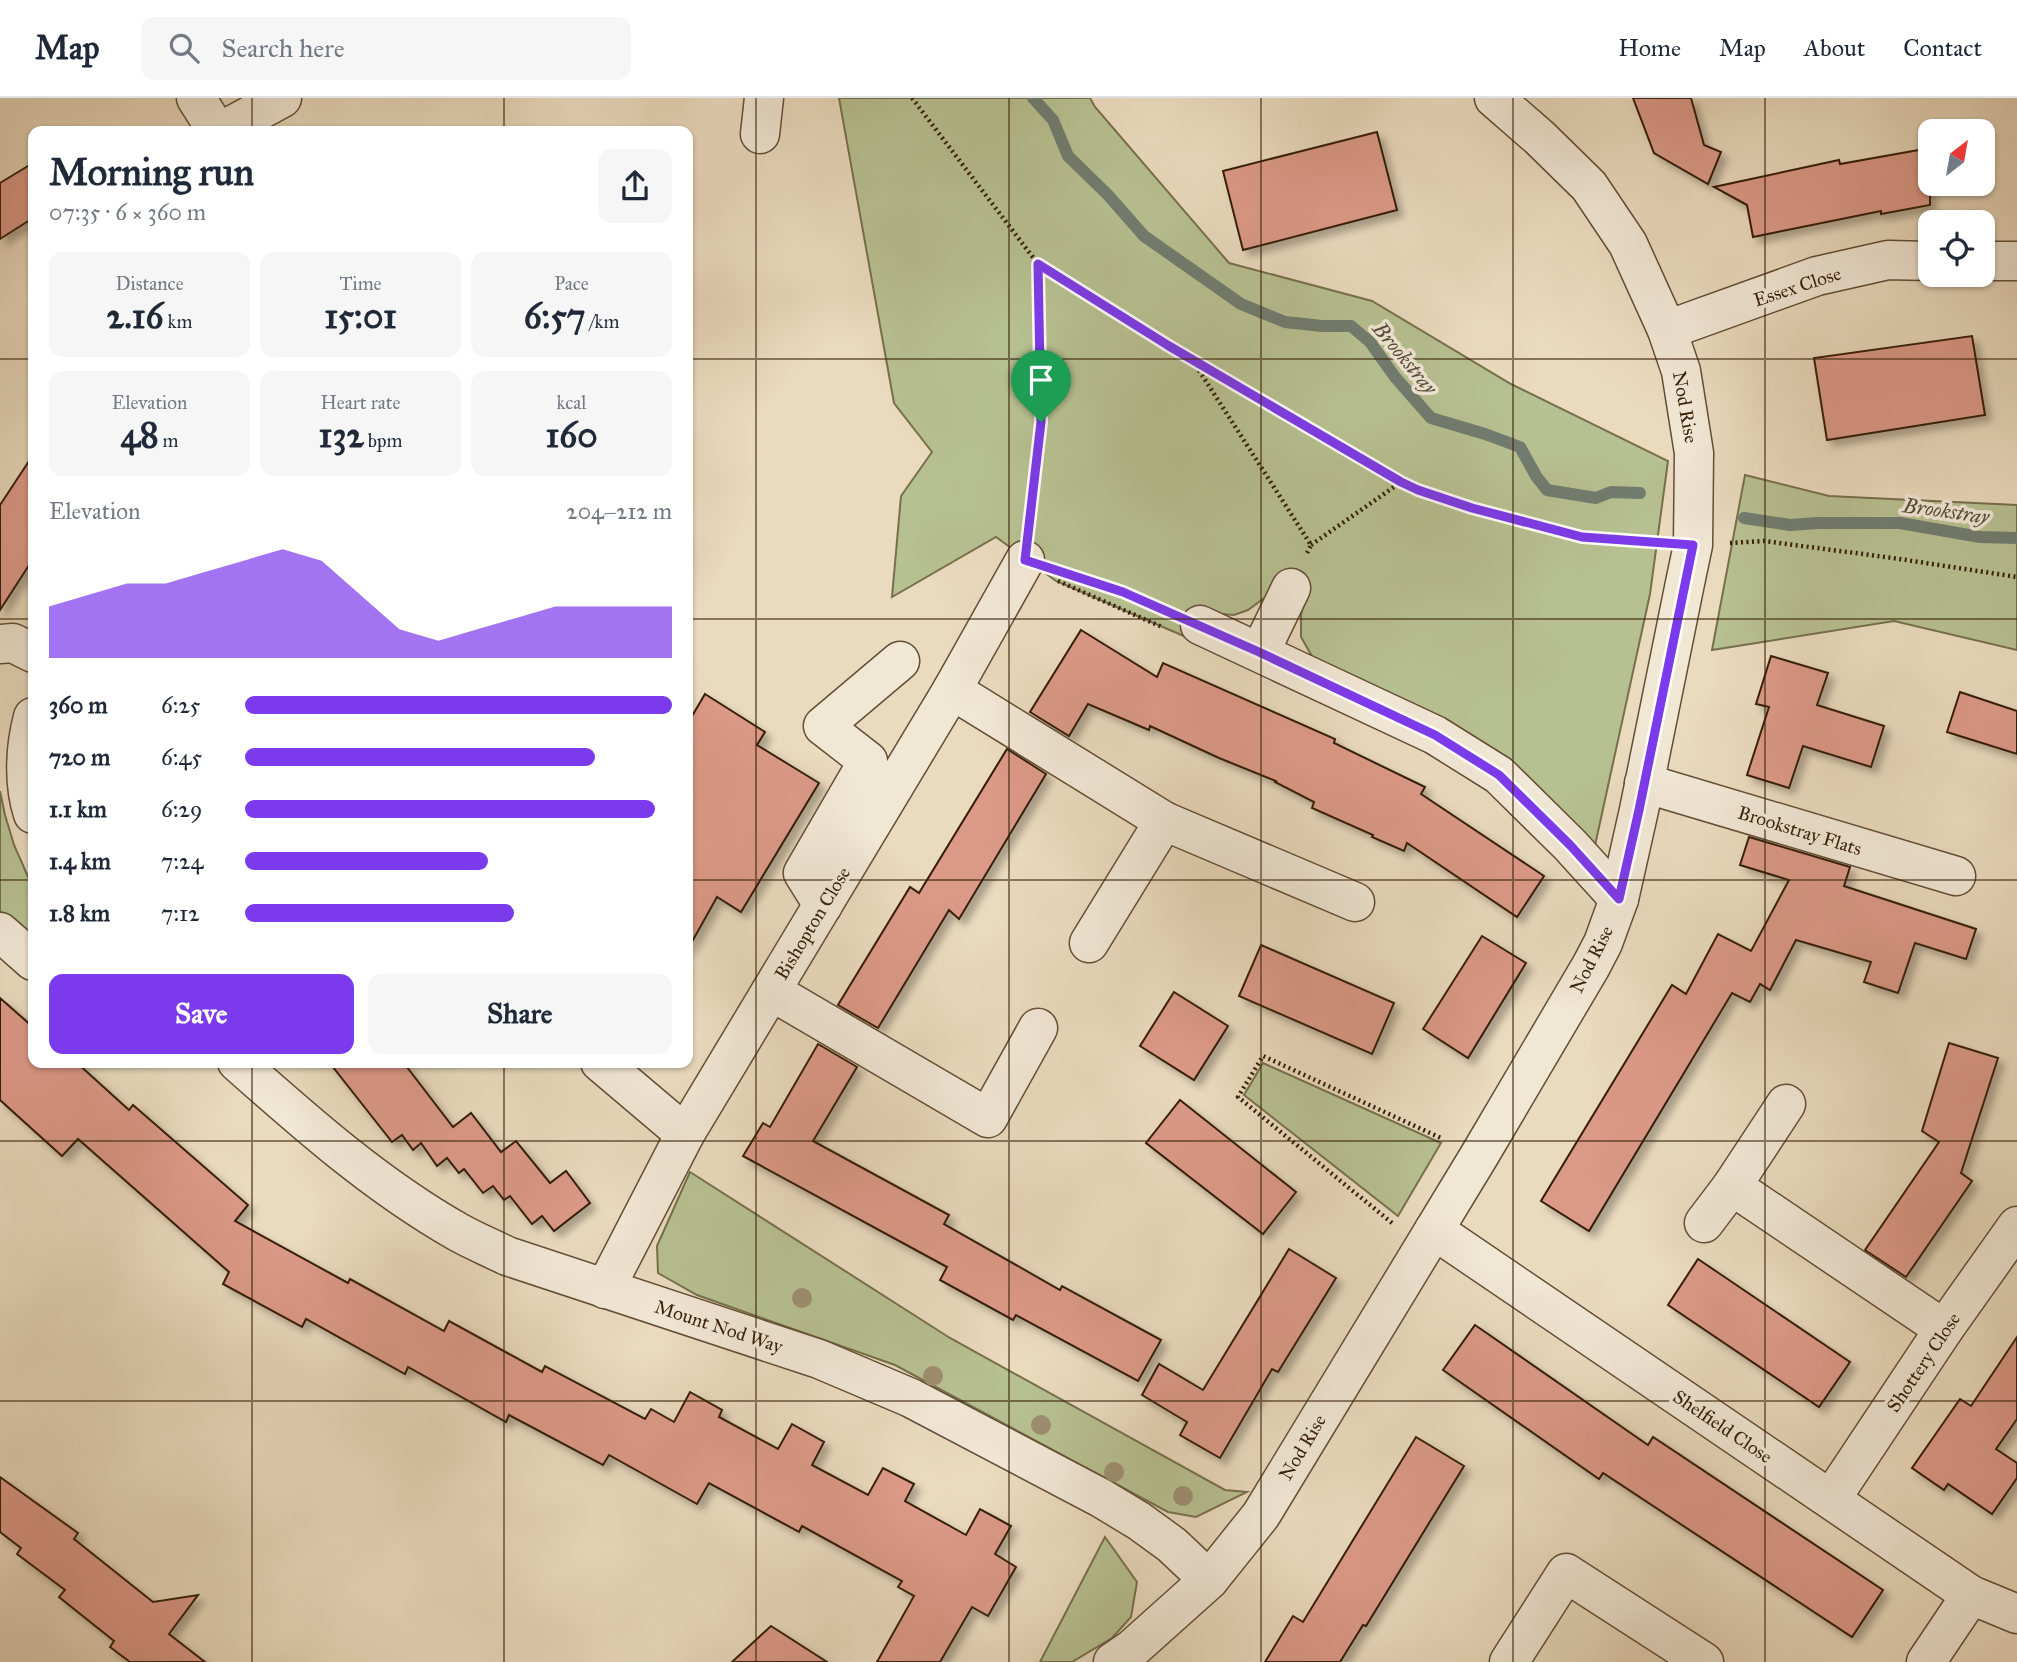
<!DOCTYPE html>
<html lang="en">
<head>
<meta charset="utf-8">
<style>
  :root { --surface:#fff; --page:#f6f6f7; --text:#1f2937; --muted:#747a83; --line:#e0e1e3; --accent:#7c3aed }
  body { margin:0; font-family:"IM FELL Great Primer",serif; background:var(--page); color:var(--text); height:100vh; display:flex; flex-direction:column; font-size:26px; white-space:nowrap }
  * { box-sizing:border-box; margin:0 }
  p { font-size:23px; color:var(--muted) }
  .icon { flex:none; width:38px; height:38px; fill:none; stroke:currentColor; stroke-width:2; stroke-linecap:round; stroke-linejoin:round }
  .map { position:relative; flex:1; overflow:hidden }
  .drawer { position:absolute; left:28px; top:28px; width:665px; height:942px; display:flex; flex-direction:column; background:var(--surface); border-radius:14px; box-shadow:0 2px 5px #0004 }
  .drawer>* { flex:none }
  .needle { width:46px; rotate:31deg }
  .controls { position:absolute; left:1918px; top:21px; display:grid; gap:14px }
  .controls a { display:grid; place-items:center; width:77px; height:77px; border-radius:14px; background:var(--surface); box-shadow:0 2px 5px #0004; font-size:35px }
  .pin { position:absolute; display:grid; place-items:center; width:60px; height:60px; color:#fff; margin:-72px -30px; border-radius:50% 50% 50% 0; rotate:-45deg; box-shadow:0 0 7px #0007 }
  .pin .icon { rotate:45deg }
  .round { display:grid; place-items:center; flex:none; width:74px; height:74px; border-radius:14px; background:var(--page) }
  .headline { display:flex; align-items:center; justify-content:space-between; height:119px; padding:0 21px }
  h1 { font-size:38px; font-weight:800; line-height:52px }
  .metrics { display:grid; grid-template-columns:repeat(3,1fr); gap:10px; height:119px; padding:7px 21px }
  .metrics div { display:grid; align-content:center; border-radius:14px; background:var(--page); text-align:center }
  .metrics b { font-size:35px; font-weight:800 }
  .metrics small { font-size:19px; font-weight:400 }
  .metrics p { font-size:19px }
  .chart { height:196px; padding:14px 21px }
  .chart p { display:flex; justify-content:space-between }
  .chart svg { width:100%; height:126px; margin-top:7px; fill:var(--accent); opacity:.7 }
  .primary-button { display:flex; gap:14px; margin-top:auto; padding:14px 21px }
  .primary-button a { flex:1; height:80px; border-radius:14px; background:var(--accent); color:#fff; font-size:28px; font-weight:800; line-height:80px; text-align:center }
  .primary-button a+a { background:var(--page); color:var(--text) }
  ul { padding:0 21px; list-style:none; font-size:23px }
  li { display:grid; grid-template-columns:112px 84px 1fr; align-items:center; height:52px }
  li i { height:18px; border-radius:9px; background:var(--accent) }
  header { display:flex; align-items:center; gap:42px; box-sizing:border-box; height:98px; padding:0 35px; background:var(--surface); border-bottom:2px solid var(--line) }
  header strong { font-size:33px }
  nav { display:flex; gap:38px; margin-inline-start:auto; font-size:24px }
  .search { width:490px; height:63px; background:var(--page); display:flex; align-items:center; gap:18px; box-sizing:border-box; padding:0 24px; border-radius:14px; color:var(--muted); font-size:26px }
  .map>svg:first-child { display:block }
</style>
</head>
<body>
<header>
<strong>Map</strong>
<div class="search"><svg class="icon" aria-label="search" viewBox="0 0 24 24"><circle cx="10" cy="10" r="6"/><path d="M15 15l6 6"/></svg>Search here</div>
<nav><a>Home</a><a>Map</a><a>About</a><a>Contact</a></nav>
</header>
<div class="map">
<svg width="2017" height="1564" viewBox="0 0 2017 1564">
  <defs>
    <filter id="shadow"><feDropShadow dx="6" dy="6" stdDeviation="3.5" flood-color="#0004"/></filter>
  </defs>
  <rect width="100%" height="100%" fill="#eadabe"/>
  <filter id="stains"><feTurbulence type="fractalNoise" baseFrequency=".00286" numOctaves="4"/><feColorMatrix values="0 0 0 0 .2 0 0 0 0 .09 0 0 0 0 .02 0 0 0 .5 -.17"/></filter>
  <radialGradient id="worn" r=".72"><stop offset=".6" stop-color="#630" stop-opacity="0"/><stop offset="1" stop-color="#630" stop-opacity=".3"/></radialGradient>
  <g fill="#b7c091" stroke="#76704c" stroke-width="2">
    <path d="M839,0H1090L1095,9L1229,165L1372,203L1511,286L1668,363L1650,496L1594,752L1313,560L1301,539V517L1306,494L1267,498L1248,512L1234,517L1221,516L1193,542L1056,483L996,439L892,499L901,398L932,354L894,305Z"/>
    <path d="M1745,377L1829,398L2017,407V552L1894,523L1712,552Z"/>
    <path d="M0,693L5,717L14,747L33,790V842L0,813Z"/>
    <path d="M1263,965L1441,1045L1398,1118L1244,997Z"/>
    <path d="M690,1074L950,1240L1225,1392L1247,1394L1196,1419L1168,1414L895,1267L697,1197L658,1175L657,1148Z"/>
    <path d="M1105,1439L1137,1484L1131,1519L1112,1540L1072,1564H1040Z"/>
  </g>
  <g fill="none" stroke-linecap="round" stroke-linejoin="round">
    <g stroke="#717c6f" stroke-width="12">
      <path d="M1033,0L1053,22L1068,58L1108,97L1144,138L1241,206L1285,224L1322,228H1351L1370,244L1395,279L1431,320L1485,336L1520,349L1536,378L1547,392L1596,400L1611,394L1640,395"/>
      <path d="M1744,420L1790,427L1818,425H1900L1980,439L2017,440"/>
    </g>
  </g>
  <g fill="#db9987" stroke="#361f08" stroke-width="2" filter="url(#shadow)">
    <path d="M1633,0H1691L1704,47L1721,54L1708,86L1654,55Z"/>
    <path d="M1377,34L1397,112L1243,152L1223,73Z"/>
    <path d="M1930,50V107L1881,116V113L1753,139L1747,107L1714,89L1839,62L1840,66Z"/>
    <path d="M33,65V120L0,141V85Z"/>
    <path d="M1972,238L1985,317L1827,342L1814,260Z"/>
    <path d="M33,357V461L0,512V407Z"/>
    <path d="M1081,532L1157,579L1163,565L1335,641L1334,645L1425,689L1421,696L1544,778L1517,819L1407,745L1404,753L1372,739L1373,737L1312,710L1314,704L1275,684L1276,683L1219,660L1150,628L1149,632L1088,606L1069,638L1030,614Z"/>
    <path d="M1771,558L1828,575L1817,607L1884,628L1871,669L1803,648L1789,690L1747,677L1769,609L1756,606Z"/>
    <path d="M1960,594L2017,613V656L1947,634Z"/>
    <path d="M705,596L765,634L757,647L819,685L741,814L717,799L688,851V625Z"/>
    <path d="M1007,651L1046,676L959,821L949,812L878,930L838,907L910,789L919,795Z"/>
    <path d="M1749,739L1850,769L1844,788L1976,831L1966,861L1915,845L1898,895L1864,884L1871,864L1796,842L1770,892L1760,886L1750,904L1732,895L1589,1133L1541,1103L1672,887L1686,896L1718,836L1751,853L1789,782L1740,767Z"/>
    <path d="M1482,838L1526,865L1468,960L1423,931Z"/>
    <path d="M1261,847L1394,905L1372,956L1239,898Z"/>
    <path d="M1174,894L1228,928L1194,982L1140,948Z"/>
    <path d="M0,900L33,929V964H76L129,1012L133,1007L248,1107L235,1123L348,1185L350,1181L444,1233L449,1223L542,1274L545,1268L645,1321L651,1311L674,1324L690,1294L722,1312L719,1319L778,1351L792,1326L824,1344L812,1367L868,1397L883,1370L914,1386L905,1403L966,1437L980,1411L1011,1428L995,1456L1016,1469L988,1518L972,1509L940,1564H877L914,1498L898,1489L902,1483L802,1428L799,1434L709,1385L697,1406L609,1357L603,1367L509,1317L506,1324L408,1269L405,1276L306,1221L302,1229L223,1186L229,1174L78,1041L62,1058L0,1002Z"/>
    <path d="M1949,945L1998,960L1961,1075L1972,1083L1906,1179L1865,1152L1939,1044L1922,1033Z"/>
    <path d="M818,946L857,969L813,1043L949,1117L944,1126L1060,1192L1062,1188L1161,1242L1138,1283L1016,1217L1013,1222L940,1182L947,1169L743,1058L763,1025L770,1029Z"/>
    <path d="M329,964H403L453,1029L471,1015L501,1054L516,1043L550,1085L566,1073L590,1105L554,1133L542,1118L532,1126L510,1098L504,1102L493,1088L483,1095L464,1071L459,1075L447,1060L437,1068L421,1045L413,1052L402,1037L392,1044Z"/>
    <path d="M1180,1002L1296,1094L1263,1136L1146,1045Z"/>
    <path d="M1289,1151L1336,1180L1278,1274L1272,1271L1220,1360L1180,1337L1187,1324L1142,1297L1159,1266L1203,1292Z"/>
    <path d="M1698,1161L1850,1264L1819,1309L1668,1207Z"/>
    <path d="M1475,1227L1648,1347L1653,1339L1883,1492L1852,1539L1603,1375L1599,1381L1443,1272Z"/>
    <path d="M2017,1239V1321L1996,1351L2017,1365V1380L1992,1416L1948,1386L1944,1392L1912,1370L1960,1301L1971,1308Z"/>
    <path d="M1416,1339L1464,1368L1366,1528L1363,1527L1340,1564H1265L1293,1518L1303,1524Z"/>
    <path d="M0,1379L78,1435L74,1441L153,1504L198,1497L169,1536L205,1564H130L110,1549L114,1543L59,1499L65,1492L17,1456L21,1450L0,1434Z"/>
    <path d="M771,1528L827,1564H732Z"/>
  </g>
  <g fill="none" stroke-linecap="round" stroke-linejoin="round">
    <defs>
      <g id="minor">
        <path d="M196,0L217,33"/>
        <path d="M222,33L282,0"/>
        <path d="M760,36L764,0"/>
        <path d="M1983,163H2017"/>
        <path d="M1667,232L1817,178L1888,162L1930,163"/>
        <path d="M1200,527L1435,637L1499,677L1570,747L1619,801"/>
        <path d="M0,546L13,545L33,555"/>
        <path d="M1260,554L1291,490"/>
        <path d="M952,592L1164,723L1355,804"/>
        <path d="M33,619C25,649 23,686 33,716"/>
        <path d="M1644,685L1956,778"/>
        <path d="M823,807L803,775L868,663L823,628L900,563"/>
        <path d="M0,834L33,863"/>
        <path d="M1089,845L1164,723"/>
        <path d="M771,893L988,1020L1038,930"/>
        <path d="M237,964C307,1026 377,1088 458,1134C474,1143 491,1150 507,1158L819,1261L911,1300L1101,1400L1139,1423L1172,1447L1209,1482"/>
        <path d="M600,964L685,1036"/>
        <path d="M1732,1088L1944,1231"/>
        <path d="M1704,1125L1732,1088L1786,1006"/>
        <path d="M1434,1132L1971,1497L2017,1516"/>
        <path d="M605,1191L685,1036L952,592L1025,462"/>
        <path d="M1831,1401L1944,1231L2017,1128"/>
        <path d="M1113,1564L1132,1551L1209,1482L1261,1417L1479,1058L1591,868L1603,845L1619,801L1639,712L1685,485L1693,447L1694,355L1681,273L1667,232L1628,146L1589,88L1539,39L1494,0"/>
        <path d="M1509,1564L1566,1475L1704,1564"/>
        <path d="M1926,1564L1971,1497"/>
      </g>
    </defs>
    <use href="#minor" stroke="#634e36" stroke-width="41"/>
    <g stroke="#361f08" stroke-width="4.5" stroke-dasharray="2 3.5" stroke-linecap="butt">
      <path d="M912,0L1038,166L1169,248L1401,384L1418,392L1472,410L1582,439L1655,444"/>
      <path d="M1193,263L1311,447L1306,457"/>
      <path d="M1030,424L1041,324L1038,167"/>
      <path d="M1730,445L1764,443L1893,460L2017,479"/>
      <path d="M1311,447L1401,384"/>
      <path d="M1060,473L1123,494L1167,513"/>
      <path d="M1058,483L1162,529"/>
      <path d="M1392,1125L1238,999L1263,958L1443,1041"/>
    </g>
    <use href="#minor" stroke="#f1e7d5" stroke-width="38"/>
  </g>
  <g fill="#9c8e70">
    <circle cx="802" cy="1200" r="10"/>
    <circle cx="933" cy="1278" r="10"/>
    <circle cx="1041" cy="1327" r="10"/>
    <circle cx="1114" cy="1374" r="10"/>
    <circle cx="1183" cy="1398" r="10"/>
  </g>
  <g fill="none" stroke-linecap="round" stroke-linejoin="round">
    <defs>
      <path id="route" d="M1038,166L1169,248L1401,384L1418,392L1472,410L1582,439L1693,447L1639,712L1619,801L1570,747L1499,677L1435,637L1259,554L1123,494L1025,462L1041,324Z"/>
    </defs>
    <use href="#route" stroke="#fff" stroke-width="14"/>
    <use href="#route" stroke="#7c3aed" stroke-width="9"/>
  </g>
  <path fill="none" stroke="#361f08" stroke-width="2" stroke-opacity="0.55" d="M252,0V33M504,0V33M756,0V1564M1009,0V1564M1261,0V1564M1513,0V1564M1765,0V1564M0,261H33M688,261H2017M0,521H33M688,521H2017M0,782H33M688,782H2017M252,964V1564M504,964V1564M0,1043H2017M0,1303H2017"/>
  <g text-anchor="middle" stroke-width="7" stroke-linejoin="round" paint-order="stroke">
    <g font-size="19" fill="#361f08" stroke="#f1e7d5">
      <text transform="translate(1797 188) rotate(-18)" y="7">Essex Close</text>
      <text transform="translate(1686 309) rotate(80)" y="7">Nod Rise</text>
      <text transform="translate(1800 732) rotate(17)" y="7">Brookstray Flats</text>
      <text transform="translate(812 825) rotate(-59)" y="7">Bishopton Close</text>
      <text transform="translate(1591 861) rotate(-63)" y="7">Nod Rise</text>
      <text transform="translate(719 1228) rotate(18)" y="7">Mount Nod Way</text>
      <text transform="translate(1923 1264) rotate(-56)" y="7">Shottery Close</text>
      <text transform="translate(1723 1328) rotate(34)" y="7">Shelfield Close</text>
      <text transform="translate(1302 1349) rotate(-59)" y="7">Nod Rise</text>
    </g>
    <g font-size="21" font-style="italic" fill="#534e3b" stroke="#f1e7d5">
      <text transform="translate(1405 260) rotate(50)" y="7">Brookstray</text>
      <text transform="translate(1946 413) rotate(8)" y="7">Brookstray</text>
    </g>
  </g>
  <rect width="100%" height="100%" filter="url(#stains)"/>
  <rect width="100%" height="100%" fill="url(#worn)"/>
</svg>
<div class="controls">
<a><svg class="needle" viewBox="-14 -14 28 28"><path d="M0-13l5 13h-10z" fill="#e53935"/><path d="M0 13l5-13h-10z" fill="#747a83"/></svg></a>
<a><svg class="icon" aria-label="locate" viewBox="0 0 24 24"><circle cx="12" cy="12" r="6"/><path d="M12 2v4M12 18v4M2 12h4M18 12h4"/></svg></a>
</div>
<div class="pin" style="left:1041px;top:324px;background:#1e9e55"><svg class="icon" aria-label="arrive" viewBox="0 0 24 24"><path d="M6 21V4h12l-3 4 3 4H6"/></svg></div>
<section class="drawer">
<div class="headline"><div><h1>Morning run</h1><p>07:35 · 6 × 360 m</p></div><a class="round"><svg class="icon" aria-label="share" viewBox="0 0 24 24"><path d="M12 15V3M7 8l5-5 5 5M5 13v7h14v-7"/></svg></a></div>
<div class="metrics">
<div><p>Distance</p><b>2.16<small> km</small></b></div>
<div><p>Time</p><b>15:01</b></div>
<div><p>Pace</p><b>6:57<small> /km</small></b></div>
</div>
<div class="metrics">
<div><p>Elevation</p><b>48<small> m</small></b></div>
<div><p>Heart rate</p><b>132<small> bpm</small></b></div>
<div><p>kcal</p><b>160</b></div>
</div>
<div class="chart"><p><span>Elevation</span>204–212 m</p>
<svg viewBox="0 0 160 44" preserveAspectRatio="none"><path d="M0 44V26L10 22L20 18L30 18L40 14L50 10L60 6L70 10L80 22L90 34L100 38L110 34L120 30L130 26L140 26L150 26L160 26V44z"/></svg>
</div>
<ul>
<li><b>360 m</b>6:25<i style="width:100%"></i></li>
<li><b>720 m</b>6:45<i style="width:82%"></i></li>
<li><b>1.1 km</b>6:29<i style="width:96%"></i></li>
<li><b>1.4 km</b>7:24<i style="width:57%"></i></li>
<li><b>1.8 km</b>7:12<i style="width:63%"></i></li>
</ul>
<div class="primary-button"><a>Save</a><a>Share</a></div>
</section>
</div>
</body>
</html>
